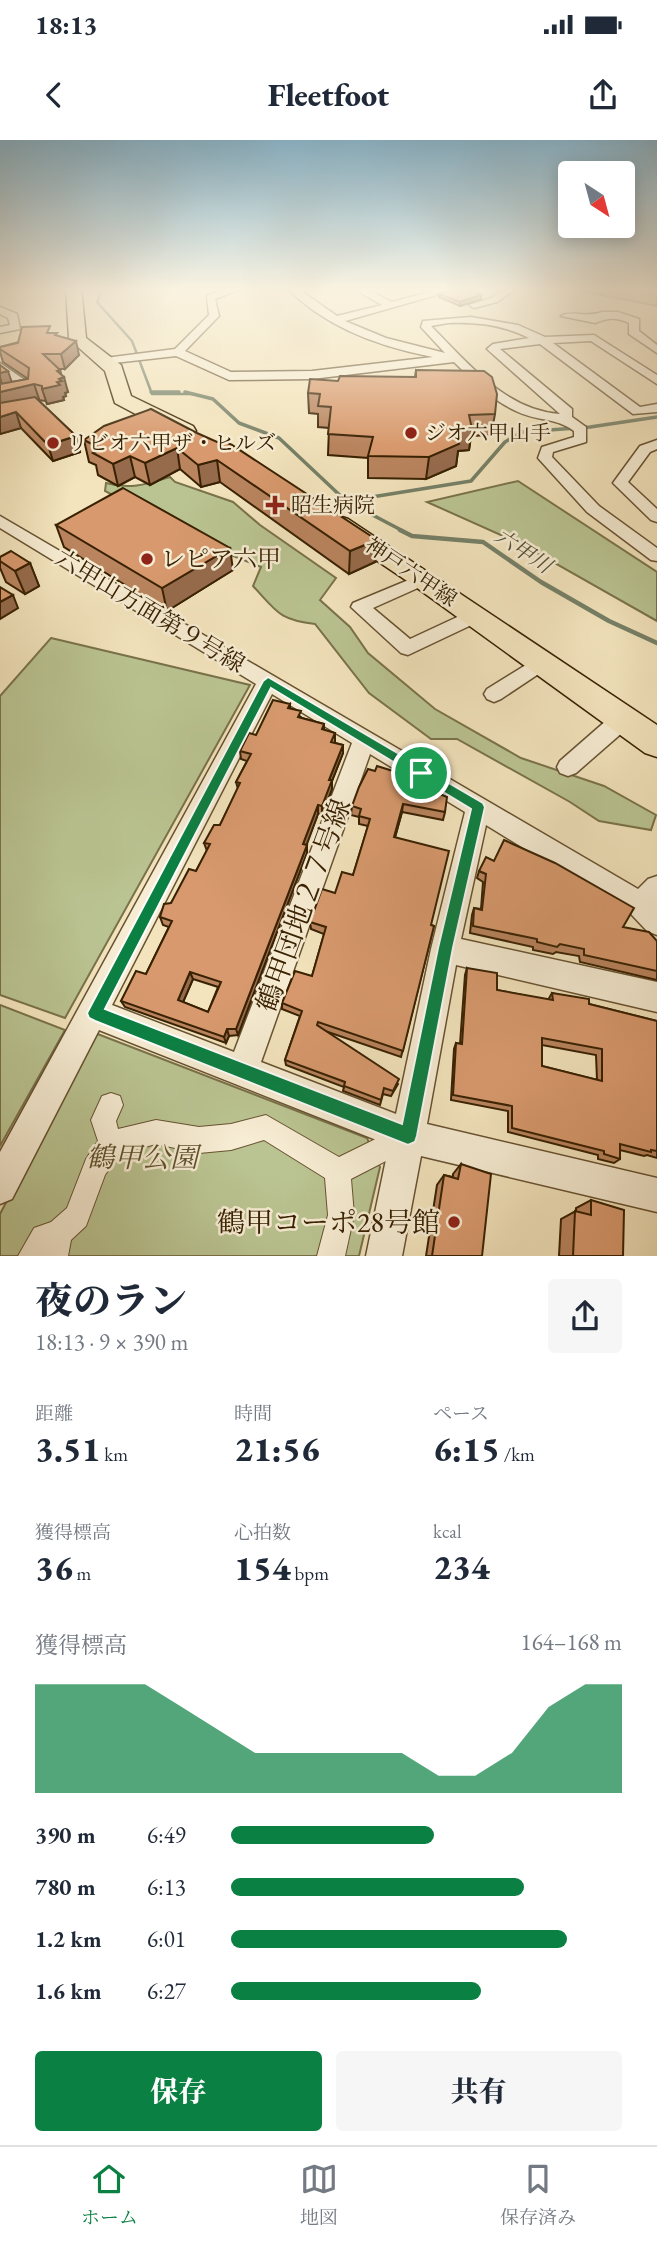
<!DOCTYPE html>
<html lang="ja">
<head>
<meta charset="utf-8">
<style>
  :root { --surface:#fff; --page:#f6f6f7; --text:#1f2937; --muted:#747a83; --line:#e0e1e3; --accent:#0b8043 }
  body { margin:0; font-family:"EB Garamond","Noto Serif JP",serif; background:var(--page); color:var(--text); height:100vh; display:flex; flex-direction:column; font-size:26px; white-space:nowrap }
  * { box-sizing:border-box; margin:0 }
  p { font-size:23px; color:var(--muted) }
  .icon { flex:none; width:38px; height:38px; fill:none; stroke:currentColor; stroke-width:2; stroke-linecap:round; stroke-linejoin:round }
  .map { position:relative; height:1116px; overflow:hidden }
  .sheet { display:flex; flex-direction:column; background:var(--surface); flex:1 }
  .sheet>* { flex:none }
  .needle { width:46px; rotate:144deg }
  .buttons { position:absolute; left:558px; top:21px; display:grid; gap:14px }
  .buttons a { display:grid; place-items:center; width:77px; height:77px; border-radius:7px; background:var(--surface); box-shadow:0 4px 18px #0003; font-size:35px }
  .pin { position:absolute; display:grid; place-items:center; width:60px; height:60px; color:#fff; margin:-30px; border:4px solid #fff; border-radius:50%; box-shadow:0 2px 7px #0007 }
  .round { display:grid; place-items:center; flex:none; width:74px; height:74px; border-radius:7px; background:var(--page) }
  .summary { display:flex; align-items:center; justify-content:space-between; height:119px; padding:0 35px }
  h1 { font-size:38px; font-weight:800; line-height:52px }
  .stats { display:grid; grid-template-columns:repeat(3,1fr); gap:10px; height:119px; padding:7px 35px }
  .stats div { display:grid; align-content:center }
  .stats b { font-size:35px; font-weight:800 }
  .stats small { font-size:19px; font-weight:400 }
  .stats p { font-size:19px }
  .chart { height:196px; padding:14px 35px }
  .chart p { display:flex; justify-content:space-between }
  .chart svg { width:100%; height:126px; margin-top:7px; fill:var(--accent); opacity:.7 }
  .button { display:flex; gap:14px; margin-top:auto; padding:14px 35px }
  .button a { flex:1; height:80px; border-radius:7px; background:var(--accent); color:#fff; font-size:28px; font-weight:800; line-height:80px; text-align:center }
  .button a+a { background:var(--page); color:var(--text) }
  ul { padding:0 35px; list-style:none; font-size:23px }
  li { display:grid; grid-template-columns:112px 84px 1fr; align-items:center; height:52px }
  li i { height:18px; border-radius:9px; background:var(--accent) }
  .status { display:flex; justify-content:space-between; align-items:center; height:49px; padding:0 35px; background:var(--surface); direction:ltr }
  .status svg { height:19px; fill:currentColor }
  header { display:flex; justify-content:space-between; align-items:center; height:91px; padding:0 35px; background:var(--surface); font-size:32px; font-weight:800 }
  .menu { display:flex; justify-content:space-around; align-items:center; height:98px; border-top:2px solid var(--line); background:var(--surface); font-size:19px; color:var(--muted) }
  .menu a { display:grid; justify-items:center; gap:4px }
  .menu .on { color:var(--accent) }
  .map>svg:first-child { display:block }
</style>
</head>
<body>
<div class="status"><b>18:13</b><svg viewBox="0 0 49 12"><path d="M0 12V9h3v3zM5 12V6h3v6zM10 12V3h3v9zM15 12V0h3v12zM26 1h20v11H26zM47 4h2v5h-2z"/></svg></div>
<header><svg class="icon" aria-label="back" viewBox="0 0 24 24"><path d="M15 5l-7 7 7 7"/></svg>Fleetfoot<svg class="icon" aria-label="share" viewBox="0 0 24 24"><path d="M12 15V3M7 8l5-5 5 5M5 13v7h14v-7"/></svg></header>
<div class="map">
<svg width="657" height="1116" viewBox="0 0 657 1116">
  <rect width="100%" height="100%" fill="#f3e4bd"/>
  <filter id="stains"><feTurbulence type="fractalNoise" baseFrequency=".00286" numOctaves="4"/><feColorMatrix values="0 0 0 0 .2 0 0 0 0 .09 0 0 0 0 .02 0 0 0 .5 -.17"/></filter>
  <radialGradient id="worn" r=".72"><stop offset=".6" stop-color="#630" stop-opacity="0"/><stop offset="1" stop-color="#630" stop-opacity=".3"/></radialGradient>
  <g fill="#bac492" stroke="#79724a" stroke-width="2">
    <path d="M571,148H657V166L577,150Z"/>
    <path d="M170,337L175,342L233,362L260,385L336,438L320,460L350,487L368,513L435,569L521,618L604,646L656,675L651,690L599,681L570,662L457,599H431L369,553L315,484C279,480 277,472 253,446L261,427L213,408L105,351L106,343C130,350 147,344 170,337Z"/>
    <path d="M518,341L657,432V481L521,404L427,362Z"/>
    <path d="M51,498L250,545L65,878L0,855V556Z"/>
    <path d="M0,865L65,890L0,1006Z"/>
    <path d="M95,893L367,998L380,1027L359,1116H0V1074Z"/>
  </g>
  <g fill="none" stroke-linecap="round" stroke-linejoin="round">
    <path stroke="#758067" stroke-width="2.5" d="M103,148L97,162L132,201L152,254H193"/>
    <g stroke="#758067" stroke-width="3.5">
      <path d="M151,252H179"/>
      <path d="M185,252L213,259L239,283L279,298L346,361L403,391"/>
      <path d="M347,361L471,341L505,302L522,292L590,287L657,277"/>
    </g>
    <path stroke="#758067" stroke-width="4.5" d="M400,390L412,396L483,402L541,442L609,481L657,503"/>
    <defs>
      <path id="pedestrian" d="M111,953L120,956L123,965L116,981L118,989L156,980L199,987L231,984L266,975L339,1017L406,984L415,988L419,997L415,1006L351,1039L354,1075L345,1116H317L328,1075L325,1038L264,1000L231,1010L199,1013L156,1004L119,1014L105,1035L86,1086L71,1100L68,1116H18L34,1088L51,1082L67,1068L86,1019L98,1001L91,980L102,956Z"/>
      <g id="minor">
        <path d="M229,148H244L215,159L219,176L185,211L231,232L312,231L433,217C380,207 325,187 287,148H297L337,176L382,165L352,148H364L392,162L444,148H461L345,181L386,198L445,213L421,187L423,181L471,177L518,185L545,197L594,195L657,235V244L591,201L553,203L640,267L657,264V272L633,274L540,204L500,209L572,269V277L586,287V302L553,312L552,317L599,366L657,408V421L651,420L587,372L538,318L542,307L574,297V291C555,277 540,282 518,272C493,261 473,241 454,222L312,239L229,240L176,216L105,224L99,221L105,218L175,209L209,175L207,156ZM448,183C477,182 504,185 529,198L493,204L487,209L560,274C505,270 468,223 431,186Z"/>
        <path d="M506,148H517L497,162L474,168L469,165L491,158Z"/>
        <path d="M0,167L17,174L20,189L0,193V187L10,185L8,178L0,174Z"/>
        <path d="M602,172H618L639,179V191L657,205V213L629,194V183C615,177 609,178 595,183L561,176C572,170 586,178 602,172Z"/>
        <path d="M0,223L32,245V251L0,259V251L19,247L0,232Z"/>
        <path d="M657,300V309L650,312L628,342L657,369V382L651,380L613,343L640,306Z"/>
        <path d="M0,376L638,749L648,739L657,736V795L647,791L631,774L486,685L461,799L657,842V872L456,825L427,984L657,1038V1072L421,1016L402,1116H366L389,1005L99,890L12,1059L0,1064V1012L256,544L0,388ZM272,554L352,603L234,912L112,865ZM370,614L465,672L431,809L396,974L261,922Z"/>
        <path d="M423,434L432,439L429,443L373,468L410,499L468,472H482L484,476L482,480L408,515L401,513L351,467L353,463Z"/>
        <path d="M542,515L549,517L552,522L549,527L501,559L494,562L487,559L484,554L487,549Z"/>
        <path d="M623,571L631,573L634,579L631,585L576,633L568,636L560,633L557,627L560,621L615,573Z"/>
      </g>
      <g id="primary">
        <path d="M66,148H81L86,198L121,225L131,256L193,286L196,291L193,296H177L115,263L105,231L69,199Z"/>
        <path d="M339,376L348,379L657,585V617L645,613L413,445L330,389L326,384L330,379Z"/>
      </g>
    </defs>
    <use href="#pedestrian" stroke="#675231" stroke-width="2"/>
    <use href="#minor" stroke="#675231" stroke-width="3"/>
    <use href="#primary" stroke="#382102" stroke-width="3"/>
    <use href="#pedestrian" fill="#f7edd4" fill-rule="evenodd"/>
    <use href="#minor" fill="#f7edd4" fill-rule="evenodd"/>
    <use href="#primary" fill="#f3e4bd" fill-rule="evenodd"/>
  </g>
  <g fill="#b9845e" stroke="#382102" stroke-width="2" fill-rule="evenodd">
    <path d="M439,154L481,155V159L460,166L439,157Z"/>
    <path d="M52,193L58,196L79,215L65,229H59L68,252L65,253L66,256L63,257L64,260L47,264L46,261L38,260L76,296L80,312L53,321L21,288L0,294V225L12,242L28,239L3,222L0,212V207Z"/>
    <path d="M416,230L495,274L491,295L471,296L469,310L458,311L456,326L426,339L368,338V318L328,315L329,288L318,287V274L309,273L308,253L338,241L415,237Z"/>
    <path d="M151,269L375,422L349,434L220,342L201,347L180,329L150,345L135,337L118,346L98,335L96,325L89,322L84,300Z"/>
    <path d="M56,385L233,430L167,471L64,407Z"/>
    <path d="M0,417L30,423L39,446L25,454L6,442L0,428Z"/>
    <path d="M290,564V568L302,578L324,584V590L335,593V603L343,605V613L332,641V649L322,675L318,674L306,705L307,713L238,895L229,896L226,903L125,867L121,861L146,834L169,787L163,785L160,777L196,731L207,711L204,703L220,685L238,649L236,642L247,621L241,619L240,611ZM193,839L218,847L208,872L183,862Z"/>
    <path d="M375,631L412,637L411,643L445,672L443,680L402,672L395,697L431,785L434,786L401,917L325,891L398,944L391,956L383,954L380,965L343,951L344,947L286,925L285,920L300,876L282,869V863L312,836L324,794L311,789L310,782L335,753L353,735L368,686L359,684V677L351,675L352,666Z"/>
    <path d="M479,731L657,801V840L580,822L579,816L556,812L553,814L533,810V807L470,793L472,775L474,768L481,769L483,742L477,738Z"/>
    <path d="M467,828L497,850L548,860L552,853L589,864L657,881V1018L647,1015L644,1016L620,1010V1019L614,1023L598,1019V1015L508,992V971L451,960L454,909L456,903L460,904L465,835ZM542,905L596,915L597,940L542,926Z"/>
    <path d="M461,1024L482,1116H426L437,1045L444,1035L453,1037V1034Z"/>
    <path d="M591,1060L623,1116H559L561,1079L576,1071V1068Z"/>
  </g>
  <g fill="#966b4c" stroke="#382102" stroke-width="2">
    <path d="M481,155V159L460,166V162Z"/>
    <path d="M76,201L79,215L65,229L61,214Z"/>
    <path d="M60,230L62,238L64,237L68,252L65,253L66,256L63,257L64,260L47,264L42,249L57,231Z"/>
    <path d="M8,231L13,246L3,248L0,237V233Z"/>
    <path d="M34,244L39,259L0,268V252Z"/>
    <path d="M16,272L21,288L0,294V277Z"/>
    <path d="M472,289L469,310L458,311L456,326L426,339L429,317L456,290Z"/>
    <path d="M76,296L80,312L53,321L48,305Z"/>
    <path d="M177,308L180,329L150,345L145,323Z"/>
    <path d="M130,316L135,337L118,346L113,324Z"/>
    <path d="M217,320L220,342L201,347L198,325Z"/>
    <path d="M377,400L375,422L349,434L350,411Z"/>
    <path d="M230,408L233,430L167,471L162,448Z"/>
    <path d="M30,423L39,446L25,454L15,431Z"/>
    <path d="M13,455L18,468L0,479V462Z"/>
    <path d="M343,605V613L332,641V649L322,675V666L329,640Z"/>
    <path d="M403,664L402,672L393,705L394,697Z"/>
    <path d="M318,665V674L304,712L303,704Z"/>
    <path d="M307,705V713L238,895L236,889Z"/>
    <path d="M190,832L193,839L181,867L178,860Z"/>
    <path d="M227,889L229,896L226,903L224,897Z"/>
  </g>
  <g fill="#d7996d" stroke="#382102" stroke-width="2" fill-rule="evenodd">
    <path d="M457,148H466L481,155L460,162L439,154Z"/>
    <path d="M50,186L47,193H57L55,195L76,201L61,214H43L60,230L57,231L64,237L59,239L62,241L57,242L60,245L42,249V246L34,244L0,252V244L28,239L29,228L0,209V207L18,203L22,187Z"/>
    <path d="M0,225L8,231L0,233Z"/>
    <path d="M416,230L484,231L492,237L497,254L495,274L469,275L472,289L456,290L459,304L429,317L368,316L373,297L328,294L331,267L318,266L320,254L308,253L310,239L338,241L340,236L416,237Z"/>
    <path d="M35,257L76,296L48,305L16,272L0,277V263Z"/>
    <path d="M151,269L197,293L217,302L223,301L232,305L377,400L350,411L217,320L198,325L177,308L145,323L130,316L113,324L93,313L102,309L84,300L104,286Z"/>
    <path d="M123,348L230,408L162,448L56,385Z"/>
    <path d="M11,411L30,423L15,431L0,421V417Z"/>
    <path d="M0,447L13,455L0,462Z"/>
    <path d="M273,560L290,564L288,568L301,571L298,577L324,584L322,589L335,593L331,602L343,605L329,640H332L322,666L318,665L303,704L307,705L236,889H227L224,897L121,861L136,831L146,834L172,781L160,777L164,764L171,763L189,729L196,731L210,704L204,703L214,685H220L240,643L236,642L251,614L240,611L249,593L256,595ZM190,832L221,842L208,872L178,860Z"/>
    <path d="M377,626L412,637L410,642L447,657L445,672L403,664L394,697L449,711L431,785L434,786L403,911L318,882L317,885L399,939L393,951L384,948L381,960L344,946L345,942L285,920L302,871L282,863L295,831L312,836L326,787L310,782L322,749L335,753L342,732L353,735L370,679L359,676L361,669L352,666L359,647L368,629L375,631Z"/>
    <path d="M504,700L555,723L634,768L623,787L649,792L657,801V831L584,815V809L560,804L557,807L537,802V799L473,786L474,768L482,770L486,734L479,731L486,717L494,721Z"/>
    <path d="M467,828L497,833V850L553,860L552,853L589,859V864L657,881V1011L651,1010V1012L620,1004V1019L604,1014V1011L512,988V966L453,955L456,903L462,904ZM542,898L602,909V941L542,926Z"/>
    <path d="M461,1024L491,1034L482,1116H432L444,1035L458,1039Z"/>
    <path d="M591,1060L624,1070L623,1116H573L575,1071L591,1075Z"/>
  </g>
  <linearGradient id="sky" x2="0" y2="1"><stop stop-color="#8ab8d0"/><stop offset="0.49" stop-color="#faf3e1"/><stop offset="1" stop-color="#faf3e1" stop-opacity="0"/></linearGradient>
  <rect width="657" height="305" fill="url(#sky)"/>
  <path fill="#0b8043" stroke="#fff" stroke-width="2" fill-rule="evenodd" d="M268,537L483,663L485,667L453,808L417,996L415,1002L408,1005L95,881L89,878L87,873L263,541ZM271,548L471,669L438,808L402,984L105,869Z"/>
  <g fill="#8f2418" stroke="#f7edd4" stroke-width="2.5">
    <circle cx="411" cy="293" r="7"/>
    <circle cx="53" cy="303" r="7"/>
    <path d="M271.5 354.5h7v7h7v7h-7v7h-7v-7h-7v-7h7z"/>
    <circle cx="147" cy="419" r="7"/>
    <circle cx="454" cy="1082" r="7"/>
  </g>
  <g text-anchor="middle" stroke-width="5" stroke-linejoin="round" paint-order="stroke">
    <g font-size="21" fill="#382102" stroke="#f7edd4" text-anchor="start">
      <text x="425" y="300">ジオ六甲山手</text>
      <text x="67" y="310">リビオ六甲ザ・ヒルズ</text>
      <text x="291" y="372">昭生病院</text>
    </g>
    <g font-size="21" font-style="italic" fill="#565035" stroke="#f7edd4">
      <text transform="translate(523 411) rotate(33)" y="7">六甲川</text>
    </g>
    <g font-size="21" fill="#382102" stroke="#f7edd4">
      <text transform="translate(411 432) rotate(34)" y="7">神戸六甲線</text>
    </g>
    <g font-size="24" fill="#382102" stroke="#f7edd4" text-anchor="start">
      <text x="161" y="427">レピア六甲</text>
    </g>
    <g font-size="24" fill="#382102" stroke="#f7edd4">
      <text transform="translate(150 471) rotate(31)" y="8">六甲山方面第９号線</text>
    </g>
    <g font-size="28" fill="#382102" stroke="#f7edd4">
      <text transform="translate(303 765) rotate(-70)" y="10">鶴甲団地２７号線</text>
    </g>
    <g font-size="28" font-style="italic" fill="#5f522d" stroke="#f7edd4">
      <text x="142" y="1027">鶴甲公園</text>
    </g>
    <g font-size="28" fill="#382102" stroke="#f7edd4" text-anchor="end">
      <text x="440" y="1092">鶴甲コーポ28号館</text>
    </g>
  </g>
  <rect width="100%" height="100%" filter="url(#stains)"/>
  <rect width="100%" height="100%" fill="url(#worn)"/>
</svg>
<div class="buttons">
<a><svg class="needle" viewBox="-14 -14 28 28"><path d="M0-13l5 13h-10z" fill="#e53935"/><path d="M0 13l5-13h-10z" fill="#747a83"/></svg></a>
</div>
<div class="pin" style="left:421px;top:633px;background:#1e9e55"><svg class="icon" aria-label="arrive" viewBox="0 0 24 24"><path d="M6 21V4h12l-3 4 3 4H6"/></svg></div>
</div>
<section class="sheet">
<div class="summary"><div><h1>夜のラン</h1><p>18:13 · 9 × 390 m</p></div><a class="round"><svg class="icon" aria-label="share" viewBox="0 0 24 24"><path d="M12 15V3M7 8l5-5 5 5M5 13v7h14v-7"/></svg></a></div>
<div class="stats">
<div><p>距離</p><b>3.51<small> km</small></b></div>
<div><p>時間</p><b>21:56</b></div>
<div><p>ペース</p><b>6:15<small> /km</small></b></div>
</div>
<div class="stats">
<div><p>獲得標高</p><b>36<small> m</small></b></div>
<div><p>心拍数</p><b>154<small> bpm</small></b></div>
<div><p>kcal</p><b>234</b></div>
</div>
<div class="chart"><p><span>獲得標高</span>164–168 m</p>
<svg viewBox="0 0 160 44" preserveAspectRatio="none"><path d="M0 44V6L10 6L20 6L30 6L40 14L50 22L60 30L70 30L80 30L90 30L100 30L110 38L120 38L130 30L140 14L150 6L160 6V44z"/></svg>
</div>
<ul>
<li><b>390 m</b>6:49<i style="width:52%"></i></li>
<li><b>780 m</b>6:13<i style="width:75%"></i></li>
<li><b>1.2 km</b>6:01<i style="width:86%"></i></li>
<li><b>1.6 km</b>6:27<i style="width:64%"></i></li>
</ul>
<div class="button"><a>保存</a><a>共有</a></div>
</section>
<nav class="menu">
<a class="on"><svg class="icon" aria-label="home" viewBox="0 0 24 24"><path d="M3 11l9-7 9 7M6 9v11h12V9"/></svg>ホーム</a>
<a><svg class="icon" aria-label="map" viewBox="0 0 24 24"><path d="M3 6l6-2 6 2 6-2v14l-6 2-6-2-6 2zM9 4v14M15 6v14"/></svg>地図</a>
<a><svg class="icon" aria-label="saved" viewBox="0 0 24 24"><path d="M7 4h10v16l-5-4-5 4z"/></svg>保存済み</a>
</nav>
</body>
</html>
